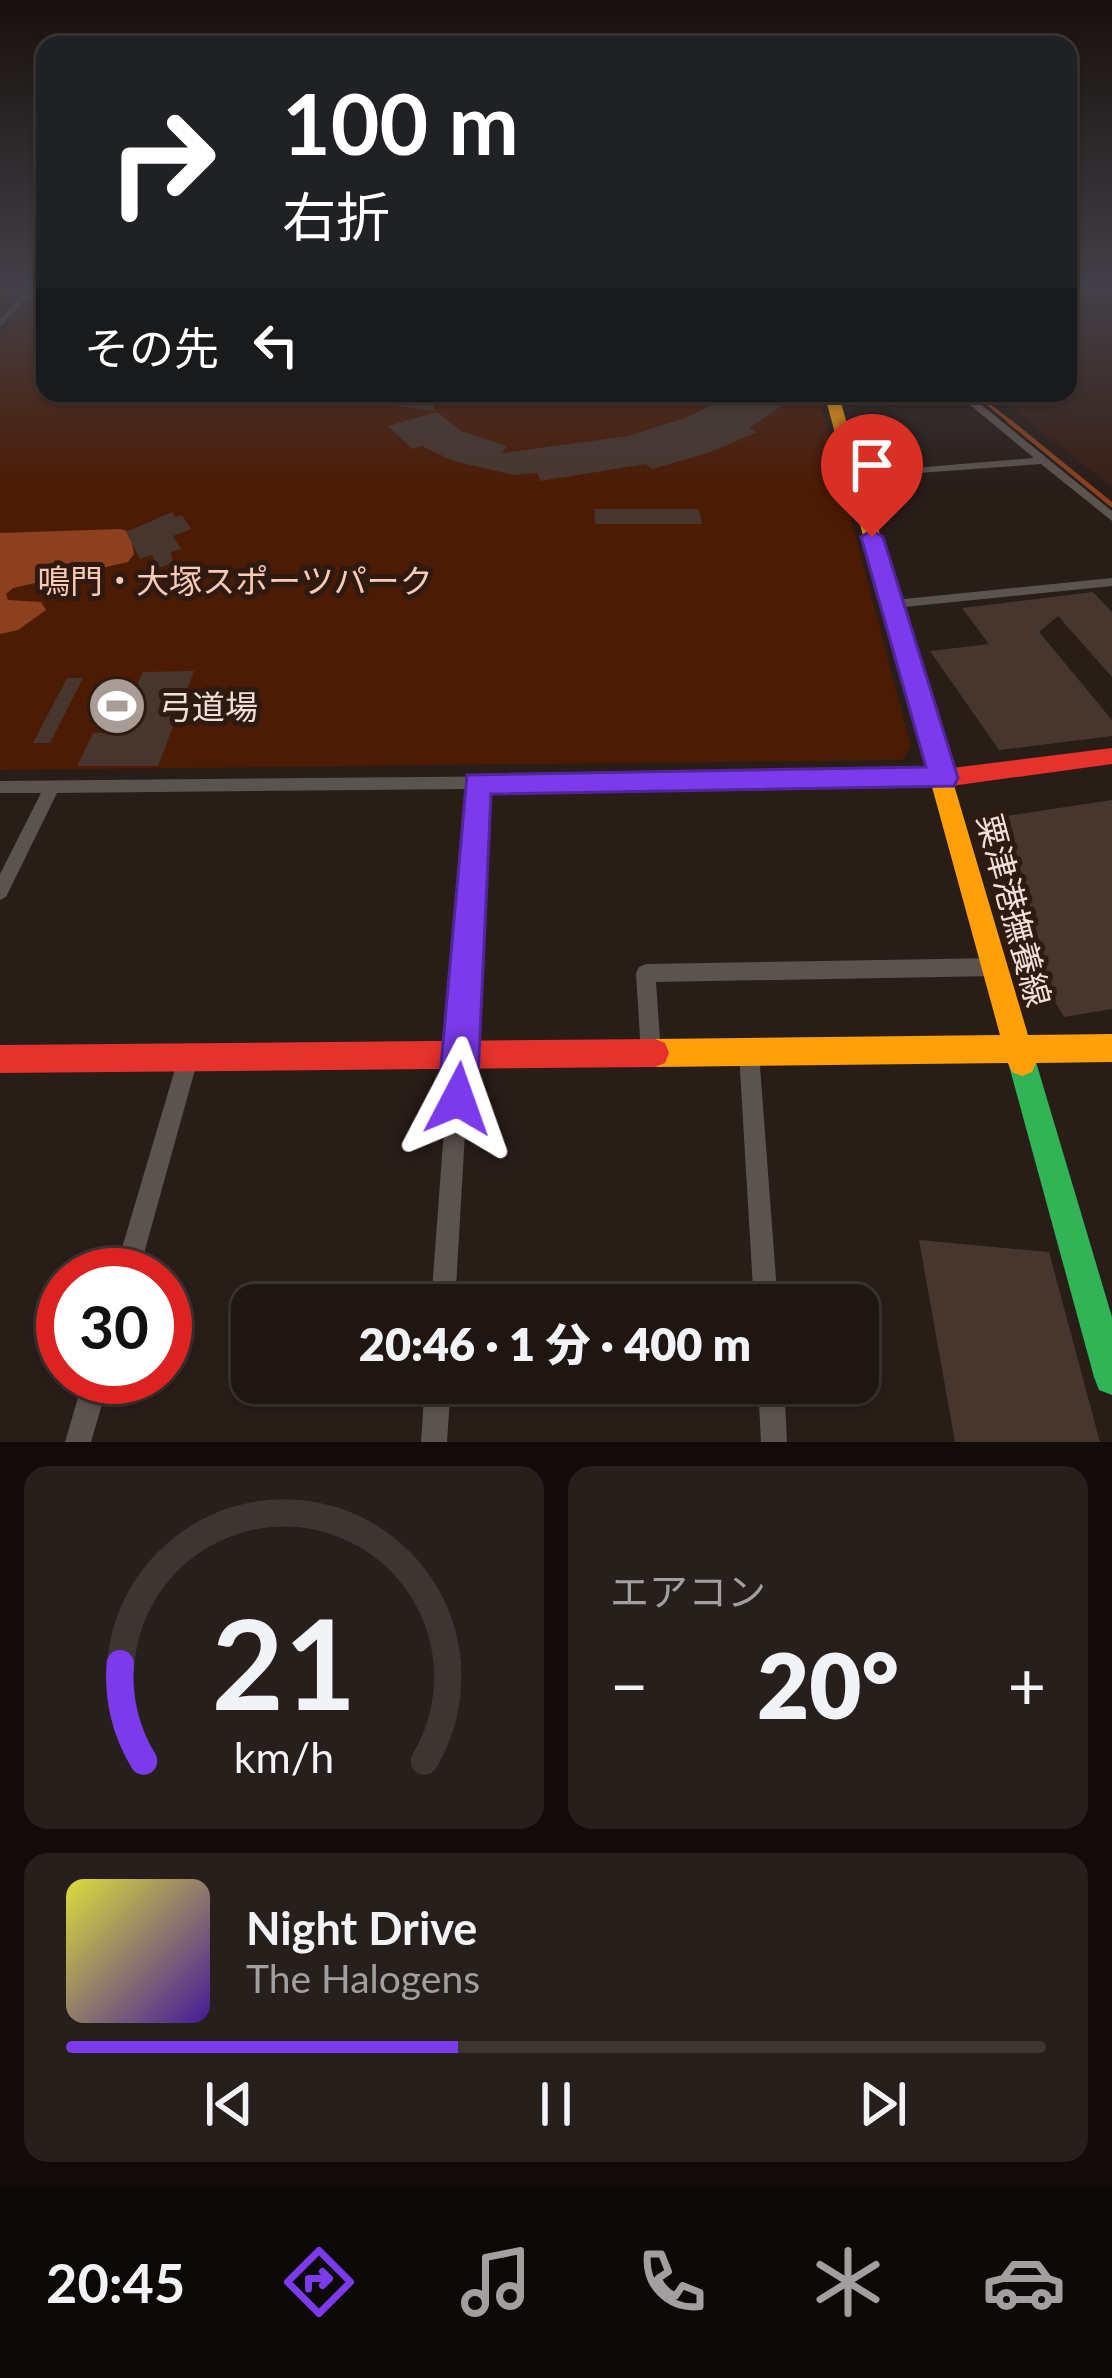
<!DOCTYPE html>
<html lang="ja">
<head>
<meta charset="utf-8">
<style>
	:root { --surface:#1f1612; --page:#271f1b; --text:#f1f3f6; --muted:#a19f9f; --line:#3c3532; --accent:#7c3aed }
	body { margin:0; font-family:Lato,"Noto Sans JP",sans-serif; background:var(--page); color:var(--text); height:100vh; display:flex; flex-direction:column; font-size:45px; white-space:nowrap }
	* { box-sizing:border-box; margin:0 }
	p { font-size:39px; color:var(--muted) }
	.icon { flex:none; width:66px; height:66px; fill:none; stroke:currentColor; stroke-width:2; stroke-linecap:round; stroke-linejoin:round }
	.map { position:relative; height:1442px; overflow:hidden }
	.side { display:flex; flex-direction:column; gap:24px; padding:24px; background:#110c0a; flex:1 }
	.side>* { flex:none }
	.hud { position:absolute; left:36px; top:36px; width:1041px; height:366px; border-radius:24px; box-shadow:0 3px 9px #0004,0 0 0 3px var(--line); background:#202124; color:#fff; overflow:hidden }
	.speed { position:absolute; left:36px; top:1248px; display:flex; gap:24px; font-size:60px; font-weight:700; text-align:center }
	.speed>* { display:grid; place-content:center; width:156px; height:156px; border-radius:50%; background:var(--surface); box-shadow:0 3px 9px #0004,0 0 0 3px var(--line); line-height:1 }
	.speed .limit { border:18px solid #d22; background:#fff; color:#111 }
	.pin { position:absolute; display:grid; place-items:center; width:102px; height:102px; color:#fff; margin:-123px -51px; border-radius:50% 50% 50% 0; rotate:-45deg; box-shadow:0 0 12px #0007 }
	.pin .icon { rotate:45deg }
	.me { position:absolute; width:132px; margin:-66px; rotate:4deg; stroke-linejoin:round; filter:drop-shadow(0 0 9px #0008) }
	.turn { display:flex; align-items:center; gap:42px; height:252px; padding:0 48px; font-size:54px }
	.turn .icon { width:156px; height:156px; stroke-width:2.5 }
	.turn b { display:block; font-size:84px; line-height:102px }
	.then { display:flex; align-items:center; height:114px; padding:0 48px; background:#0003; gap:24px; font-size:45px }
	.big { font-size:90px; font-weight:800; line-height:1.1 }
	.side .card { flex:1; display:flex; flex-direction:column; justify-content:center; gap:18px; min-width:0; padding:0 42px; border-radius:24px; background:var(--page) }
	.side .dial { align-items:center; gap:0 }
	.dial svg { height:312px; overflow:visible; fill:none; stroke:var(--line); stroke-width:7; stroke-linecap:round; text-anchor:middle }
	.dial text { fill:var(--text); stroke:none }
	.song { display:flex; align-items:center; gap:36px }
	.cover { width:144px; height:144px; border-radius:18px; background:linear-gradient(135deg,hsl(60 70% 55%),hsl(260 70% 35%)) }
	.played { height:12px; border-radius:6px; background:linear-gradient(90deg,var(--accent) 40%,var(--line) 40%) }
	.keys { display:flex; justify-content:space-around; direction:ltr }
	.heat { display:flex; justify-content:space-between; align-items:center; font-size:66px; direction:ltr }
	.side .tiles { flex:1; display:grid; gap:24px; grid-template-columns:1fr 1fr }
	.card:last-child { grid-column:span 2 }
	.trip { position:absolute; left:231px; top:1284px; width:648px; height:120px; border-radius:24px; background:var(--surface); box-shadow:0 3px 9px #0004,0 0 0 3px var(--line); font-weight:800; line-height:120px; text-align:center }
	.dock { display:flex; height:192px; justify-content:space-around; align-items:center; background:#0c0907; color:var(--muted) }
	.dock .icon { width:84px; height:84px }
	.dock .current { color:var(--accent) }
	.dock b { font-size:54px; color:var(--text) }
	.map>svg:first-child { display:block }
</style>
</head>
<body>
<div class="map">
<svg width="1112" height="1442" viewBox="0 0 1112 1442">
	<rect width="100%" height="100%" fill="#291d18"/>
	<path fill="#381f15" d="M1068,288h44v199l-120,-94h76z"/>
	<path fill="#4c1b03" d="M45,290v103h773l93,354 -9,13 -902,10v-434l38,-44z"/>
	<path fill="#8c401d" d="M120,529l10,3 4,22 -6,8 -115,26 -7,6 2,6 33,2 5,8 -28,20 -18,4v-101z"/>
	<g fill="none" stroke-linecap="round" stroke-linejoin="round">
		<path stroke="#8c401d" stroke-width="3" d="M0,302l12,-14
			M974,393l39,31"/>
		<path stroke="#8c401d" stroke-width="4.5" d="M1009,421l103,84"/>
	</g>
	<path fill="#47362e" d="M372,393h60l2,18 -62,-9z
		M735,393h66l-52,35 8,4 -46,20 -59,17 -6,-5 -106,17 -2,-8 -24,2 -61,-14 -31,-15 -10,3 -24,-23 49,-14 24,19 46,15 -5,7 126,-17 60,-19z
		M594,509h105l3,15h-107z
		M172,512l3,5 7,-2 9,14 -18,7 8,13 -10,3 2,11 -14,5 -7,-13 -12,4 -14,-27z
		M1093,592l19,20v65l-54,-61 -19,16 73,88v16l-113,14 -69,-99 59,-7 -27,-36z
		M194,671l-36,95h-81l16,-33h23l27,-61z
		M67,678h16l-33,65h-17z
		M1112,800v209l-48,8 -60,-101 27,-4 -57,-91z
		M919,1240l130,12 51,190h-145z"/>
	<g fill="none" stroke-linecap="round" stroke-linejoin="round">
		<path fill="#5b534e" fill-rule="evenodd" d="M28,288h9l-37,39v-8z
			M956,393h11l145,118v10l-71,-57 -191,14 -2,-2 6,-3 180,-15z
			M1112,578v8l-218,22 -7,-4 7,-4z
			M944,772l6,2 2,4 -2,4 -6,2 -459,5 -30,516h-24l38,-516 -412,4 -51,104 -6,3v-26l41,-81h-41v-12z
			M996,958l7,3 2,6 -2,6 -7,3 -340,6 5,72 -3,7 -7,3 -7,-3 -3,-7 -5,-81 3,-6 7,-3z
			M749,1043l7,3 3,7 19,252h-24l-15,-252 3,-7z
			M188,1049l7,3 3,7 -60,216h-24l64,-216 3,-7z
			M84,1377h26l-19,65h-26z
			M425,1383h26l-4,59h-26z
			M758,1383h26l3,59h-26z"/>
		<path fill="#30b455" fill-rule="evenodd" d="M1022,1048l10,4 4,10 76,255v78l-13,-5 -5,-13 -86,-315 4,-10z"/>
		<path fill="#ff9f0a" fill-rule="evenodd" d="M824,393h14l190,642 84,-1v28l-76,1 -4,9 -10,4 -10,-4 -4,-9 -353,4 -10,-4 -4,-10 4,-10 10,-4 345,-4z"/>
		<path fill="#e5322d" fill-rule="evenodd" d="M1112,748v16l-168,23 -8,-3 -3,-6 3,-6 8,-3z
			M655,1039l10,4 4,10 -4,10 -10,4 -655,6v-28z"/>
	</g>
	<linearGradient id="sky" x2="0" y2="1"><stop stop-color="#17100d"/><stop offset="0.59" stop-color="#434048"/><stop offset="1" stop-color="#434048" stop-opacity="0"/></linearGradient>
	<rect width="1112" height="490" fill="url(#sky)"/>
	<path fill="#7c3aed" stroke="#51269a" stroke-width="3" d="M872,530l11,7 75,241 -4,8 -463,8 -14,305 -6,13 -13,6 -14,-6 -6,-13 29,-324 459,-8 -65,-230z"/>
	<defs>
		<g id="stadium-disc" transform="scale(3)"><circle r="9.5" fill="#a99b95" stroke="#2f1a12"/><path d="M0-5a6.5 5 0 1 0 0 10a6.5 5 0 1 0 0-10ZM-3.5-1.8h7v3.6h-7Z" fill="#fff"/></g>
	</defs>
	<g fill-rule="evenodd">
		<use href="#stadium-disc" x="117" y="706"/>
	</g>
	<g text-anchor="middle" dominant-baseline="central" stroke-width="10" stroke-linejoin="round" paint-order="stroke">
		<g font-size="33" fill="#f9cab6" stroke="#2f1a12">
			<text x="235" y="580">鳴門・大塚スポーツパーク</text>
		</g>
		<g font-size="33" fill="#eedfd9" stroke="#2f1a12" text-anchor="start">
			<text x="159" y="706">弓道場</text>
		</g>
		<g font-size="33" fill="#eedfd9" stroke="#2f1a12">
			<text transform="translate(1015 910) rotate(75)">粟津港撫養線</text>
		</g>
	</g>
</svg>
<div class="speed"><div class="limit">30</div></div>
<div class="pin" style="left:872px;top:537px;background:#d93025"><svg class="icon" aria-label="arrive" viewBox="0 0 24 24"><path d="M6 21V4h12l-3 4 3 4H6"/></svg></div>
<svg class="me" style="left:458px;top:1099px" viewBox="-20 -20 40 40"><path d="M0-17L14 15 0 8-14 15z" fill="#7c3aed" stroke="#fff" stroke-width="4"/></svg>
<div class="trip">20:46 · 1 分 · 400 m</div>
<div class="hud">
<div class="turn"><svg class="icon" aria-label="right" viewBox="0 0 24 24"><path d="M7 20v-9h11M14 6l5 5-5 5"/></svg><div><b>100 m</b>右折</div></div>
<div class="then">その先<svg class="icon" aria-label="left" viewBox="0 0 24 24"><path d="M17 20v-9H6M10 6l-5 5 5 5"/></svg></div>
</div>
</div>
<section class="side">
<div class="tiles">
<div class="card dial"><svg viewBox="0 0 100 80">
<path d="M14 69A42 42 0 1 1 86 69"/>
<path d="M14 69A42 42 0 0 1 8 44" stroke="#7c3aed"/>
<text x="50" y="56" font-size="32" font-weight="700">21</text>
<text x="50" y="72" font-size="11">km/h</text>
</svg></div>
<div class="card"><p>エアコン</p>
<div class="heat"><a>−</a><b class="big">20°</b><a>+</a></div>
</div>
<div class="card">
<div class="song"><i class="cover"></i><div><b>Night Drive</b><p>The Halogens</p></div></div>
<div class="played"></div>
<div class="keys"><svg class="icon" aria-label="previous" viewBox="0 0 24 24"><path d="M18 5L8 12l10 7zM5 5v14"/></svg><svg class="icon" aria-label="pause" viewBox="0 0 24 24"><path d="M8 5v14M16 5v14"/></svg><svg class="icon" aria-label="next" viewBox="0 0 24 24"><path d="M6 5l10 7-10 7zM19 5v14"/></svg></div>
</div>
</div>
</section>
<nav class="dock">
<b>20:45</b>
<svg class="icon current" aria-label="directions" viewBox="0 0 24 24"><path d="M12 3l9 9-9 9-9-9zM9 14v-3h6M13 9l2 2-2 2"/></svg>
<svg class="icon" aria-label="music" viewBox="0 0 24 24"><path d="M9 18V5l10-2v13"/><circle cx="6" cy="18" r="3"/><circle cx="16" cy="16" r="3"/></svg>
<svg class="icon" aria-label="phone" viewBox="0 0 24 24"><path d="M5 4h4l2 5-3 2q2 4 5 5l2-3 5 2v4C11 20 4 13 5 4z"/></svg>
<svg class="icon" aria-label="climate" viewBox="0 0 24 24"><path d="M12 3v18M4 7l16 10M4 17L20 7"/></svg>
<svg class="icon" aria-label="car" viewBox="0 0 24 24"><path d="M5 17H2v-5l4-1 3-4h7l3 4 3 1v5h-3M9 17h6M6 11h13"/><circle cx="7" cy="17" r="2"/><circle cx="17" cy="17" r="2"/></svg>
</nav>
</body>
</html>
